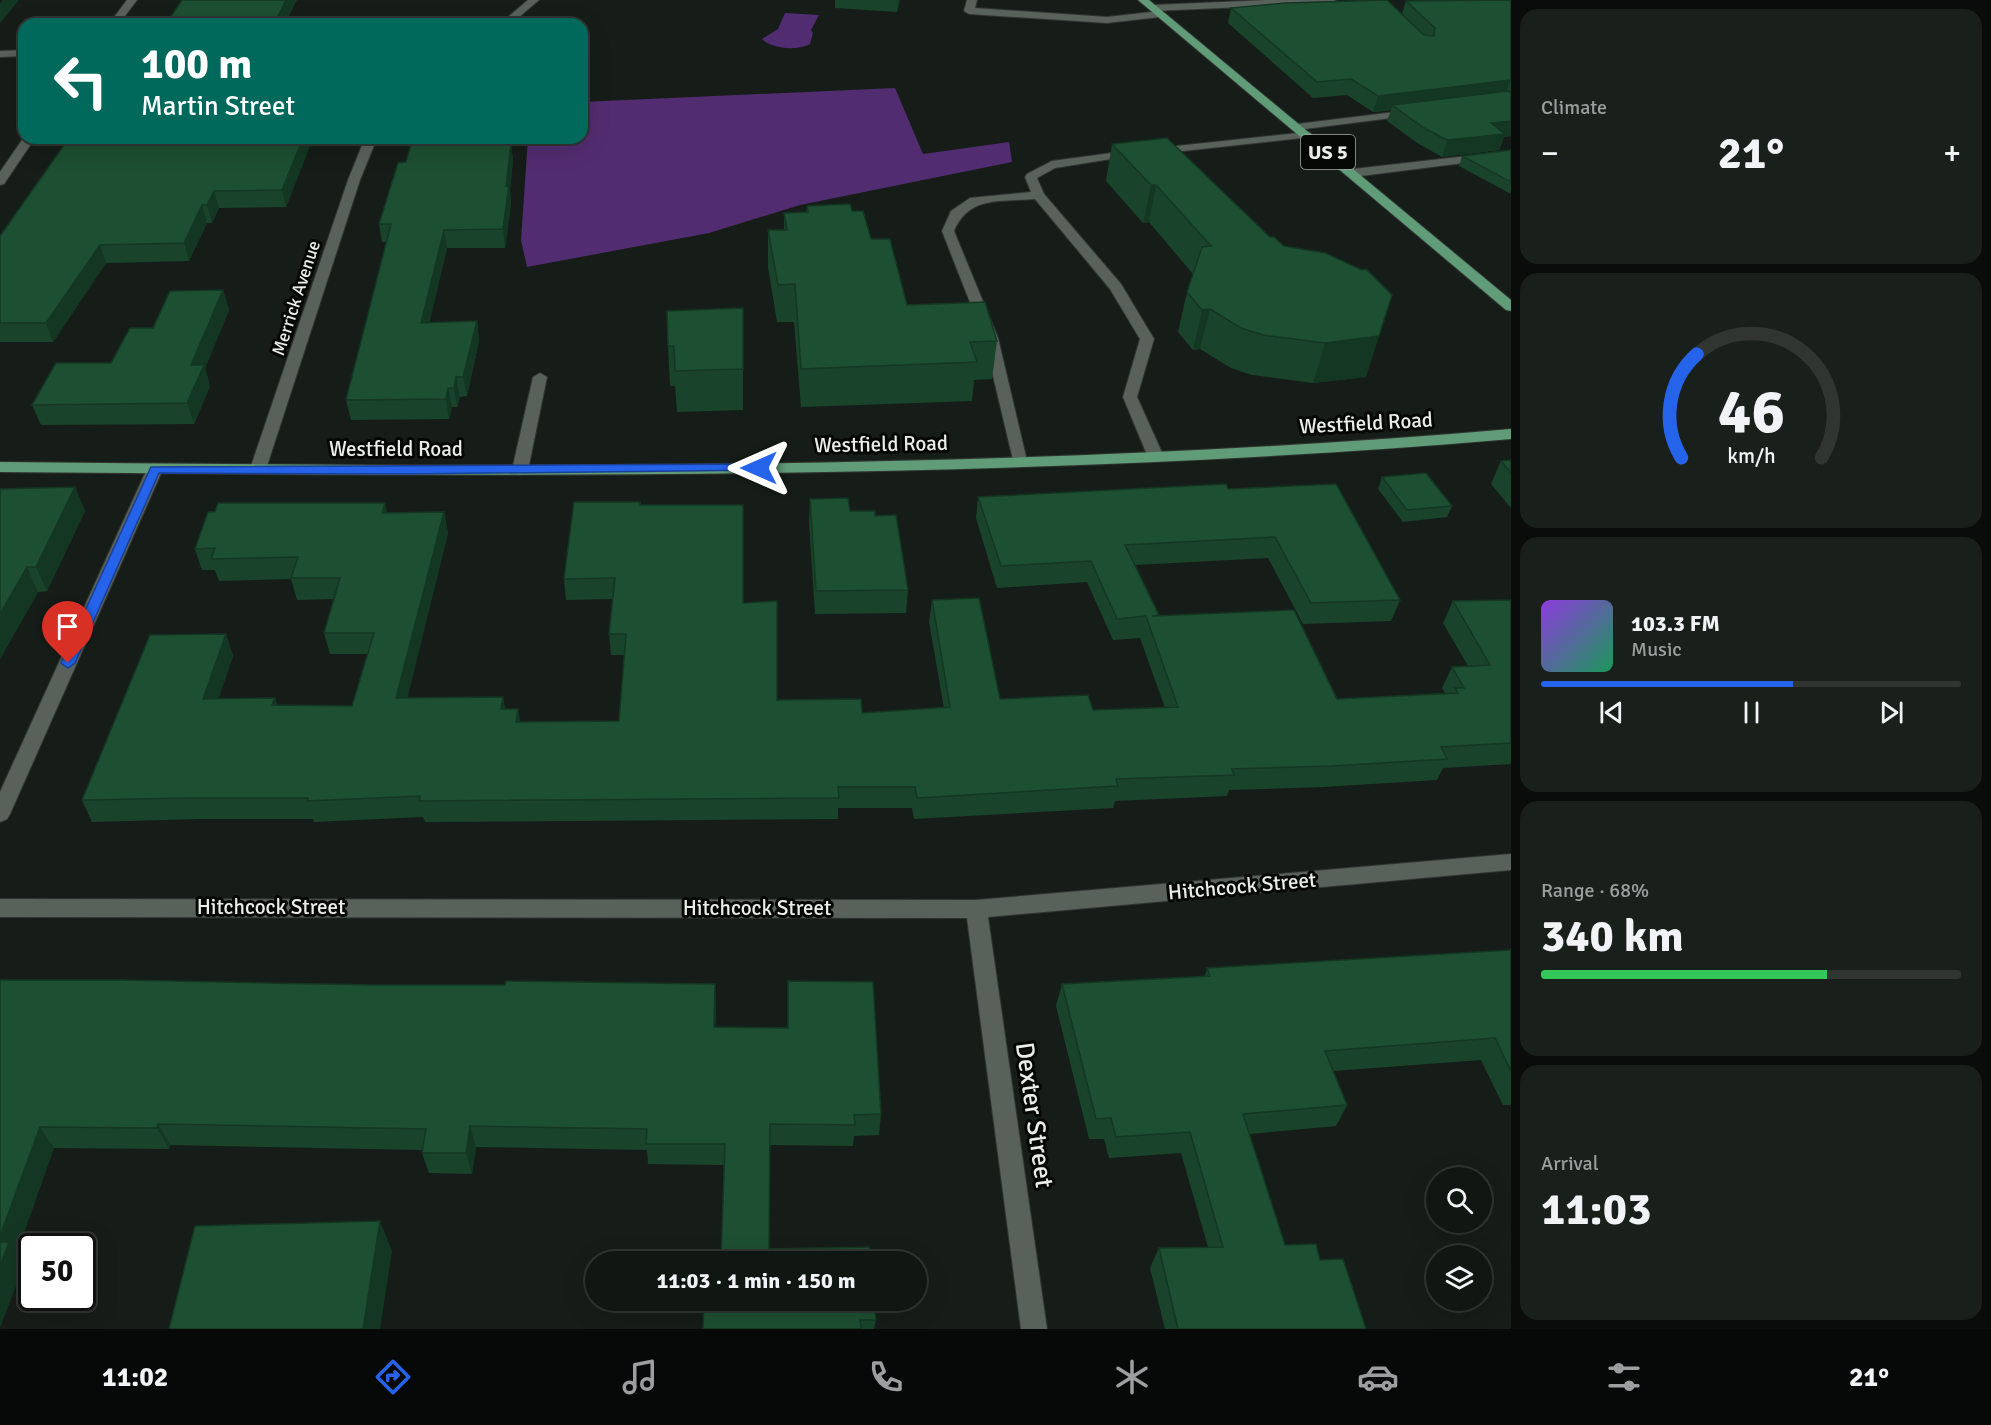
<!DOCTYPE html>
<html lang="en">
<head>
<meta charset="utf-8">
<style>
	:root { --surface:#101612; --page:#191f1b; --text:#f1f3f6; --muted:#9c9f9f; --line:#303532; --accent:#2563eb }
	body { margin:0; font-family:Signika,sans-serif; background:var(--page); color:var(--text); height:100vh; display:flex; flex-direction:column; font-size:22px; white-space:nowrap }
	* { box-sizing:border-box; margin:0 }
	p { font-size:20px; color:var(--muted) }
	.icon { flex:none; width:33px; height:33px; fill:none; stroke:currentColor; stroke-width:2; stroke-linecap:round; stroke-linejoin:round }
	.map { position:relative; flex:1; overflow:hidden }
	.details { display:flex; flex-direction:column; gap:9px; padding:9px; background:#090c0a; width:480px }
	.details>* { flex:none }
	.top-card { position:absolute; left:18px; top:18px; width:570px; height:126px; border-radius:18px; box-shadow:0 6px 24px #0002,0 0 0 2px var(--line); background:#00695c; color:#fff; overflow:hidden }
	.buttons { position:absolute; left:1426px; top:1167px; display:grid; gap:12px }
	.buttons a { display:grid; place-items:center; width:66px; height:66px; border-radius:50%; background:var(--surface); box-shadow:0 6px 24px #0002,0 0 0 2px var(--line); font-size:30px }
	.speed { position:absolute; left:18px; top:1233px; display:flex; gap:12px; font-size:30px; font-weight:700; text-align:center }
	.speed>* { display:grid; place-content:center; width:78px; height:78px; border-radius:50%; background:var(--surface); box-shadow:0 6px 24px #0002,0 0 0 2px var(--line); line-height:1 }
	.speed .limit { border:3px solid #111; border-radius:9px; background:#fff; color:#111 }
	.pin { position:absolute; display:grid; place-items:center; width:51px; height:51px; color:#fff; margin:-62px -26px; border-radius:50% 50% 50% 0; rotate:-45deg; box-shadow:0 0 6px #0007 }
	.pin .icon { rotate:45deg }
	.me { position:absolute; width:66px; margin:-33px; rotate:270deg; stroke-linejoin:round; filter:drop-shadow(0 0 4px #0008) }
	.turn { display:flex; align-items:center; gap:21px; height:126px; padding:0 24px; font-size:27px }
	.turn .icon { width:78px; height:78px; stroke-width:2.5 }
	.turn b { display:block; font-size:42px; line-height:51px }
	.big { font-size:45px; font-weight:700; line-height:1.1 }
	.details .card { flex:1; display:flex; flex-direction:column; justify-content:center; gap:9px; min-width:0; padding:0 21px; border-radius:18px; background:var(--page) }
	.details .dial { align-items:center; gap:0 }
	.dial svg { height:156px; overflow:visible; fill:none; stroke:var(--line); stroke-width:7; stroke-linecap:round; text-anchor:middle }
	.dial text { fill:var(--text); stroke:none }
	.song { display:flex; align-items:center; gap:18px }
	.cover { width:72px; height:72px; border-radius:9px; background:linear-gradient(135deg,hsl(270 70% 55%),hsl(150 70% 35%)) }
	.played { height:6px; border-radius:3px; background:linear-gradient(90deg,var(--accent) 60%,var(--line) 60%) }
	.keys { display:flex; justify-content:space-around; direction:ltr }
	.heat { display:flex; justify-content:space-between; align-items:center; font-size:33px; direction:ltr }
	.charge { height:9px; border-radius:4px; background:linear-gradient(90deg,#34c759 68%,var(--line) 0) }
	.trip { position:absolute; left:585px; top:1251px; width:342px; height:60px; border-radius:30px; background:var(--surface); box-shadow:0 6px 24px #0002,0 0 0 2px var(--line); font-weight:700; line-height:60px; text-align:center }
	.tab-bar { display:flex; height:96px; justify-content:space-around; align-items:center; background:#060907; color:var(--muted) }
	.tab-bar .icon { width:42px; height:42px }
	.tab-bar .active { color:var(--accent) }
	.tab-bar b { font-size:27px; color:var(--text) }
	main { display:flex; flex:1; min-height:0 }
	.map>svg:first-child { display:block }
</style>
</head>
<body>
<main>
<div class="map">
<svg width="1511" height="1329" viewBox="0 0 1511 1329">
	<rect width="100%" height="100%" fill="#161d18"/>
	<path fill="#522c70" d="M785,13l34,2 -8,15 2,3 -3,11c-12,7 -39,5 -48,-5l16,-10z
		M895,88l28,66 86,-12 3,20 -212,43 -91,28 -182,34 -6,-27 7,-102h54v-36z"/>
	<g fill="none" stroke-linecap="round" stroke-linejoin="round">
		<g stroke="#313532" stroke-width="2">
			<path id="minor" d="M127,0h10l-18,24h-10z
				M528,0h11l-28,24h-11z
				M967,0h10l-2,8 132,9 53,-6 5,3 -5,3 -53,6 -138,-9 -5,-3z
				M1267,0h69l-5,3 -178,8 -5,-3 5,-3z
				M24,50v6l-24,1v-6z
				M1411,110l6,3 -2,2 -118,15 -6,-3 6,-3z
				M1307,132l4,1v4l-200,22 -56,9 -18,10 7,16 77,90 33,55 -17,58 27,60 -8,5 -8,-5 -25,-60 17,-58 -30,-50 -75,-90c-33,3 -66,-4 -81,32l44,107 29,123 -8,5 -5,-2 -30,-126 -42,-107 9,-20 19,-13 61,-6 -6,-15 2,-3 25,-13 59,-8z
				M24,137l11,1 -31,46 -4,1v-13z
				M365,138h12l-17,42 -94,289 -8,5 -5,-2 -3,-3 98,-289z
				M1511,151v6l-158,20 -6,-4 6,-4z
				M540,373l7,4 -19,93 -8,5 -8,-5 21,-93z
				M155,464l8,5 -153,345 -3,5 -7,3v-30l147,-323z
				M1511,854v16l-523,47 59,412h-26l-54,-411 -967,-1v-18l976,1z"/>
		</g>
		<g stroke="#313532" stroke-width="2">
			<path id="major" d="M1138,0h11l362,300v11l-5,-1z
				M1511,429v10c-502,43 -1008,37 -1511,33v-10c503,5 1009,10 1511,-33z"/>
		</g>
		<use href="#minor" fill="#59615b" fill-rule="evenodd"/>
		<use href="#major" fill="#609c77" fill-rule="evenodd"/>
	</g>
	<path fill="#19442b" d="M835,0h65l-3,12 -62,-4z
		M1511,0v136l-7,1 -5,13 -57,7 -23,-13 -32,-23 4,-11 -18,2 -26,-17 -34,3 -85,-75 3,-15 171,6 4,-13z
		M313,138l-27,69 -67,1 -7,15h-5l-18,38 -83,2 -53,79h-53v-106z
		M413,138h99l-1,6 2,17 -3,28 1,15 -6,44h-58l-18,75 48,-2 2,20 -12,55 -7,1 -3,10h-5l-3,12 -98,1 -5,-20 40,-158h-4l-3,-18 27,-62z
		M1112,144l254,233 -53,6 -61,-8 -21,-7 -31,-19 -7,1 -15,-18 9,-40 6,-18 -44,-52 -6,1 -37,-42z
		M1511,150v44l-52,-28 3,-10z
		M807,206l45,5 19,28 36,66 90,36 -5,38 -18,1 -2,21 -171,6 -7,-85h-17l-9,-55v-37h16v-17l22,-1z
		M223,290l6,20 -24,58 5,18 -16,38 -153,1 -9,-20 79,-42 42,-35z
		M743,308v102l-66,2 -2,-26h-5l-2,-40z
		M1511,460v48l-20,-24 10,-23z
		M1382,477l70,29 -5,11 -44,5 -25,-33z
		M75,487l10,24 -38,80 -9,1 -38,67v-170z
		M1228,489l172,111 -9,21 -88,3 -35,-66 -133,7 24,51 178,83 108,-6 -3,-5 10,-21 16,-1 -25,-43 10,-22 58,-1v164l-68,4 -6,12 -114,7 -94,3 -2,6 -112,5 -2,7 -199,11 -2,-11h-74v11l-413,3 -2,-5 -109,5 -1,-3h-113l-108,3 -10,-22 144,-166 7,22 -15,43 57,-1 2,8h75l15,-52h-37l-6,-21 10,-34 -37,1 -6,-21 -72,2 -4,-11h-13l-7,-21 192,-36 57,-1 4,21 -41,165 96,-1 2,12 16,13 98,-1 5,-66h-13l-2,-21 4,-35 -47,1 -2,-21 77,-74 103,98 33,97 85,13 82,-5 -15,-86 3,-22 68,99 93,11 72,-2 -25,-70 -27,2 -26,-58 -90,6 -21,-70 2,-21z
		M810,499l40,12 25,5 33,74 -2,23 -91,1 -6,-92z
		M1511,950v155h-8l-22,-45 -148,11 14,34 -11,21 -87,8 36,111 35,15 46,69h-201l-15,-61 9,-20 49,-1 -27,-94 -72,5 -5,-19h-15l-33,-133 6,-22 143,-8 2,-8z
		M0,980l716,26 -1,21 73,1v-47l93,133 -2,21 -25,1 -1,10 -83,-1 -49,115 3,-95 -76,-1 -1,-14 -171,-3 -4,27 -43,-1 -7,-20v-3l-252,-5 -1,4 -115,-1 -37,104 8,10 -25,65z
		M704,1300l172,20 -2,9h-171z"/>
	<path fill="#143723" d="M3,0h16l-19,23v-19z
		M286,0h11l-12,24h-11z
		M898,0h2l-3,12z
		M1510,80l-5,16 -113,9 -1,5 -18,2 5,-16z
		M1511,121v15l-7,1 -5,13 -57,7 5,-17 44,-17z
		M303,138h10l-27,69 -4,-17z
		M505,138h7l-6,23 -2,-17z
		M511,144l2,17 -3,28 1,15 -6,44 -2,-19 3,-43z
		M1151,185h5l-7,37 -6,1z
		M214,191l5,17 -7,15 -5,-18z
		M202,205l5,18 -18,38 -5,-18z
		M444,230l3,18 -22,94 -4,-19z
		M100,245l6,18 -53,79 -7,-19z
		M223,290l6,20 -24,58 5,18 -16,38 -7,-21 4,-38z
		M1210,309l-10,40 -7,1 9,-40z
		M477,321l2,20 -12,55 -4,-19z
		M1379,336l-13,41 -53,6 12,-40z
		M456,377l4,20 -3,10 -3,-19z
		M448,388l4,19 -3,12 -3,-20z
		M75,487l10,24 -38,80 -11,-24z
		M385,503l4,21 -7,-11z
		M444,512l4,21 -46,187 -6,-22z
		M27,567l11,25 -38,67v-45z
		M226,634l7,22 -22,64 -8,-21z
		M503,697l3,22 -5,-10z
		M275,698l7,21 -10,-14z
		M518,709l4,21 -6,-8z
		M715,984l1,22 -1,42 -1,-21z
		M158,1124l12,21 -1,4 -12,-21z
		M470,1126l6,21 -4,27 -6,-21z
		M40,1127l14,21 -37,104 8,10 -25,65v-91z
		M380,1221l12,30 -12,78h-17z"/>
	<path fill="#1d4f32" stroke="#143723" stroke-width="1.5" d="M182,0h104l-12,24h-108z
		M1387,0l37,35 10,1 1,-8 -29,-27 105,-1v80l-133,16 -27,-17 -34,3 -86,-74 55,-5z
		M1508,91l3,1v29l-20,2 14,11 -58,6 -23,-12 -32,-23z
		M69,138h234l-21,52 -68,1 -7,14h-5l-18,38 -84,2 -54,78h-46v-87z
		M413,138h92l-1,6h7l-5,42 3,-1 -6,44 -59,1 -23,93 56,-2 -14,56h-7l-2,11h-6l-2,11 -100,1 45,-176h-12l19,-61 8,-1z
		M1167,138l103,99h4l10,9 41,7 37,17 4,-1 26,26 -13,41 -54,7 -62,-8 -22,-7 -31,-19 -8,1 -15,-18 15,-45 9,-1 -55,-61h-5l-39,-41z
		M1511,150v32l-49,-26z
		M850,204l2,7h11l8,28h19l17,66 78,-3 12,39 -27,1 7,20 -176,7 -6,-85 -17,1 -10,-55h19l-3,-17 24,-1 -1,-6z
		M223,290l-32,75h13l-17,38 -155,2 24,-42h55l19,-35h23l17,-37z
		M743,308v61l-68,2 -1,-25h-6l-1,-35z
		M1511,460v13l-10,-12z
		M1426,473l26,33 -45,4 -25,-33z
		M1226,484l2,5 108,-5 64,116 -89,3 -36,-66 -150,8 34,70 -7,1 142,-6 43,89 121,-6 -3,-5h9l-12,-21 38,-2 -37,-64 58,-1v143l-70,4 6,12 -115,7 -100,3 2,6 -118,4 2,7 -201,12 -2,-11h-77l1,11 -420,3 1,-5 -113,5 1,-3h-117l-109,2 68,-165 76,-1 -23,65 72,-1 -3,7 80,1 22,-73h-50l16,-55h-49l7,-21 -87,2 4,-11 -20,1 13,-37h7l3,-9h167l-3,10 62,-1 -48,186 107,-1 -2,12h17l-2,13 103,-1 7,-87h-17l6,-56 -51,1 10,-77h66v3h103v98l34,-2v99l84,-1 1,14 88,-6 -18,-107 47,-2 21,101 88,-4 5,15 85,-3 -32,-91 -29,3 -26,-58 -90,5 -23,-69z
		M75,487l-39,80h-9l-27,47v-125z
		M848,498l2,13h25v5l21,-1 12,75 -92,1 -6,-92z
		M1511,950v121l-16,-33 -170,13 22,54 -104,9 42,131 31,-1 4,16 23,-1 23,70h-188l-19,-81 64,-1 -33,-115 -74,5 -5,-19 -15,1 -34,-135 148,-8 -3,-8z
		M0,980h122l251,5h132l1,-4 209,3 -1,43 74,1v-47l85,1 8,132 -27,1 1,10 -85,-1 -1,125 100,-2 2,15h-167v-2h17l4,-116h-79l1,-15 -177,-3 -4,27h-44l4,-24 -268,-5 -1,4 -117,-1 -40,109z
		M380,1221l-17,108h-194l26,-103z
		M0,1242h9l-9,24z
		M704,1300h170l2,20h-16l1,9h-158z"/>
	<path fill="#2563eb" stroke="#184099" stroke-width="1.5" d="M759,464l5,1v5l-355,4 -250,-1 -84,190 -7,5 -7,-5 90,-196z"/>
	<g text-anchor="middle" dominant-baseline="central" stroke-width="6" stroke-linejoin="round" paint-order="stroke">
		<g font-size="18" fill="#e9eeea" stroke="#050705">
			<text transform="translate(296 298) rotate(-72)">Merrick Avenue</text>
		</g>
		<rect fill="#050705" stroke="#a5a9a5" stroke-width="1.5" x="1301" y="135" width="54" height="34" rx="4.5"/>
		<g font-size="20" font-weight="bold" fill="#e9eeea">
			<text x="1328" y="152">US 5</text>
		</g>
		<g font-size="21" fill="#e9eeea" stroke="#050705">
			<text transform="translate(1366 423) rotate(-3)">Westfield Road</text>
			<text transform="translate(881 444) rotate(-1)">Westfield Road</text>
			<text x="396" y="449">Westfield Road</text>
			<text transform="translate(1242 886) rotate(-5)">Hitchcock Street</text>
			<text x="271" y="907">Hitchcock Street</text>
			<text x="757" y="908">Hitchcock Street</text>
		</g>
		<g font-size="26" fill="#e9eeea" stroke="#050705">
			<text transform="translate(1034 1115) rotate(82)">Dexter Street</text>
		</g>
	</g>
</svg>
<div class="buttons">
<a><svg class="icon" aria-label="search" viewBox="0 0 24 24"><circle cx="10" cy="10" r="6"/><path d="M15 15l6 6"/></svg></a>
<a><svg class="icon" aria-label="layers" viewBox="0 0 24 24"><path d="M12 4l9 5-9 5-9-5zM3 14l9 5 9-5"/></svg></a>
</div>
<div class="speed"><div class="limit">50</div></div>
<div class="pin" style="left:68px;top:663px;background:#d93025"><svg class="icon" aria-label="arrive" viewBox="0 0 24 24"><path d="M6 21V4h12l-3 4 3 4H6"/></svg></div>
<svg class="me" style="left:759px;top:468px" viewBox="-20 -20 40 40"><path d="M0-17L14 15 0 8-14 15z" fill="#2563eb" stroke="#fff" stroke-width="4"/></svg>
<div class="trip">11:03 · 1 min · 150 m</div>
<div class="top-card">
<div class="turn"><svg class="icon" aria-label="left" viewBox="0 0 24 24"><path d="M17 20v-9H6M10 6l-5 5 5 5"/></svg><div><b>100 m</b>Martin Street</div></div>
</div>
</div>
<section class="details">
<div class="card"><p>Climate</p>
<div class="heat"><a>−</a><b class="big">21°</b><a>+</a></div>
</div>
<div class="card dial"><svg viewBox="0 0 100 80">
<path d="M14 69A42 42 0 1 1 86 69"/>
<path d="M14 69A42 42 0 0 1 22 16" stroke="#2563eb"/>
<text x="50" y="56" font-size="32" font-weight="700">46</text>
<text x="50" y="72" font-size="11">km/h</text>
</svg></div>
<div class="card">
<div class="song"><i class="cover"></i><div><b>103.3 FM</b><p>Music</p></div></div>
<div class="played"></div>
<div class="keys"><svg class="icon" aria-label="previous" viewBox="0 0 24 24"><path d="M18 5L8 12l10 7zM5 5v14"/></svg><svg class="icon" aria-label="pause" viewBox="0 0 24 24"><path d="M8 5v14M16 5v14"/></svg><svg class="icon" aria-label="next" viewBox="0 0 24 24"><path d="M6 5l10 7-10 7zM19 5v14"/></svg></div>
</div>
<div class="card"><p>Range · 68%</p><b class="big">340 km</b><div class="charge"></div></div>
<div class="card"><p>Arrival</p><b class="big">11:03</b></div>
</section>
</main>
<nav class="tab-bar">
<b>11:02</b>
<svg class="icon active" aria-label="directions" viewBox="0 0 24 24"><path d="M12 3l9 9-9 9-9-9zM9 14v-3h6M13 9l2 2-2 2"/></svg>
<svg class="icon" aria-label="music" viewBox="0 0 24 24"><path d="M9 18V5l10-2v13"/><circle cx="6" cy="18" r="3"/><circle cx="16" cy="16" r="3"/></svg>
<svg class="icon" aria-label="phone" viewBox="0 0 24 24"><path d="M5 4h4l2 5-3 2q2 4 5 5l2-3 5 2v4C11 20 4 13 5 4z"/></svg>
<svg class="icon" aria-label="climate" viewBox="0 0 24 24"><path d="M12 3v18M4 7l16 10M4 17L20 7"/></svg>
<svg class="icon" aria-label="car" viewBox="0 0 24 24"><path d="M5 17H2v-5l4-1 3-4h7l3 4 3 1v5h-3M9 17h6M6 11h13"/><circle cx="7" cy="17" r="2"/><circle cx="17" cy="17" r="2"/></svg>
<svg class="icon" aria-label="filters" viewBox="0 0 24 24"><path d="M4 7h16M4 17h16"/><circle cx="9" cy="7" r="2"/><circle cx="15" cy="17" r="2"/></svg>
<b>21°</b>
</nav>
</body>
</html>
